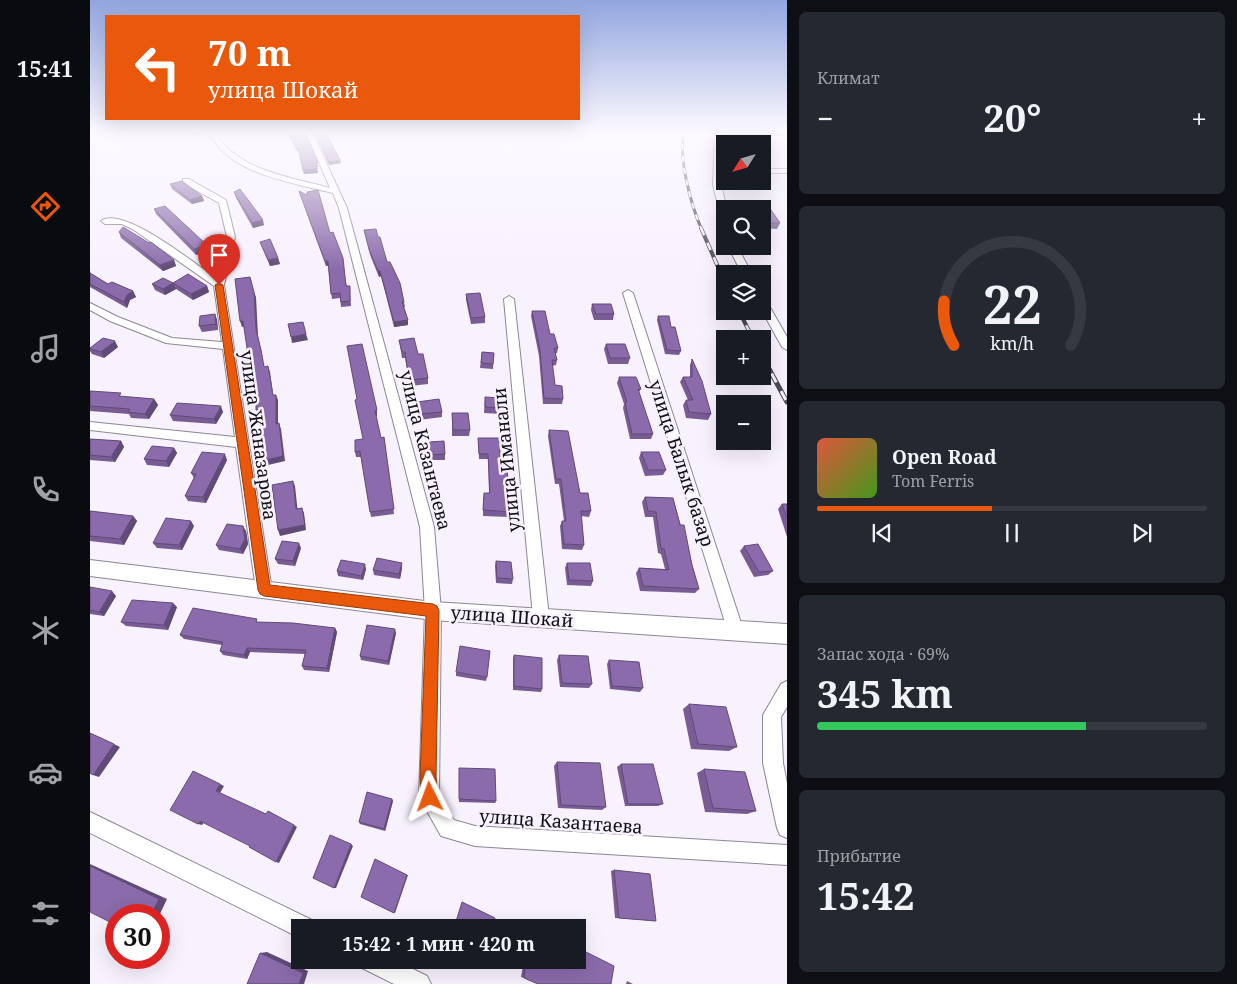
<!DOCTYPE html>
<html lang="ru">
<head>
<meta charset="utf-8">
<style>
	:root { --surface:#171b24; --page:#242831; --text:#f1f3f6; --muted:#9ea1a6; --line:#363941; --accent:#ea580c }
	body { margin:0; font-family:"Noto Serif",serif; background:var(--page); color:var(--text); height:100vh; display:flex; flex-direction:column; font-size:19px; white-space:nowrap }
	* { box-sizing:border-box; margin:0 }
	p { font-size:16px; color:var(--muted) }
	.icon { flex:none; width:28px; height:28px; fill:none; stroke:currentColor; stroke-width:2; stroke-linecap:round; stroke-linejoin:round }
	.map { position:relative; flex:1; overflow:hidden }
	.drawer { display:flex; flex-direction:column; gap:12px; padding:12px; background:#0d0f14; width:450px }
	.drawer>* { flex:none }
	.guide { position:absolute; left:15px; top:15px; width:475px; height:105px; border-radius:0px; box-shadow:0 5px 20px #0002; background:#ea580c; color:#fff; overflow:hidden }
	.needle { width:32px; rotate:233deg }
	.tools { position:absolute; left:626px; top:135px; display:grid; gap:10px }
	.tools a { display:grid; place-items:center; width:55px; height:55px; border-radius:0px; background:var(--surface); box-shadow:0 5px 20px #0002; font-size:25px }
	.speed { position:absolute; left:15px; top:904px; display:flex; gap:10px; font-size:25px; font-weight:700; text-align:center }
	.speed>* { display:grid; place-content:center; width:65px; height:65px; border-radius:50%; background:var(--surface); box-shadow:0 5px 20px #0002; line-height:1 }
	.speed .limit { border:8px solid #d22; background:#fff; color:#111 }
	.pin { position:absolute; display:grid; place-items:center; width:42px; height:42px; color:#fff; margin:-51px -21px; border-radius:50% 50% 50% 0; rotate:-45deg; box-shadow:0 0 5px #0007 }
	.pin .icon { rotate:45deg }
	.me { position:absolute; width:55px; margin:-28px; rotate:357deg; stroke-linejoin:round; filter:drop-shadow(0 0 4px #0008) }
	.turn { display:flex; align-items:center; gap:18px; height:105px; padding:0 20px; font-size:22px }
	.turn .icon { width:65px; height:65px; stroke-width:2.5 }
	.turn b { display:block; font-size:35px; line-height:42px }
	.big { font-size:38px; font-weight:700; line-height:1.1 }
	.drawer .card { flex:1; display:flex; flex-direction:column; justify-content:center; gap:8px; min-width:0; padding:0 18px; border-radius:8px; background:var(--page) }
	.drawer .dial { align-items:center; gap:0 }
	.dial svg { height:130px; overflow:visible; fill:none; stroke:var(--line); stroke-width:7; stroke-linecap:round; text-anchor:middle }
	.dial text { fill:var(--text); stroke:none }
	.song { display:flex; align-items:center; gap:15px }
	.cover { width:60px; height:60px; border-radius:8px; background:linear-gradient(135deg,hsl(10 70% 55%),hsl(100 70% 35%)) }
	.played { height:5px; border-radius:2px; background:linear-gradient(90deg,var(--accent) 45%,var(--line) 45%) }
	.keys { display:flex; justify-content:space-around; direction:ltr }
	.heat { display:flex; justify-content:space-between; align-items:center; font-size:28px; direction:ltr }
	.charge { height:8px; border-radius:4px; background:linear-gradient(90deg,#34c759 69%,var(--line) 0) }
	.trip { position:absolute; left:201px; top:919px; width:295px; height:50px; border-radius:0px; background:var(--surface); box-shadow:0 5px 20px #0002; font-weight:700; line-height:50px; text-align:center }
	main { display:flex; flex:1; min-height:0 }
	.tabs { display:flex; flex-direction:column; width:90px; justify-content:space-around; align-items:center; background:#090b0e; color:var(--muted) }
	.tabs .icon { width:35px; height:35px }
	.tabs .selected { color:var(--accent) }
	.tabs b { font-size:22px; color:var(--text) }
	.map>svg:first-child { display:block }
</style>
</head>
<body>
<main>
<nav class="tabs">
<b>15:41</b>
<svg class="icon selected" aria-label="directions" viewBox="0 0 24 24"><path d="M12 3l9 9-9 9-9-9zM9 14v-3h6M13 9l2 2-2 2"/></svg>
<svg class="icon" aria-label="music" viewBox="0 0 24 24"><path d="M9 18V5l10-2v13"/><circle cx="6" cy="18" r="3"/><circle cx="16" cy="16" r="3"/></svg>
<svg class="icon" aria-label="phone" viewBox="0 0 24 24"><path d="M5 4h4l2 5-3 2q2 4 5 5l2-3 5 2v4C11 20 4 13 5 4z"/></svg>
<svg class="icon" aria-label="climate" viewBox="0 0 24 24"><path d="M12 3v18M4 7l16 10M4 17L20 7"/></svg>
<svg class="icon" aria-label="car" viewBox="0 0 24 24"><path d="M5 17H2v-5l4-1 3-4h7l3 4 3 1v5h-3M9 17h6M6 11h13"/><circle cx="7" cy="17" r="2"/><circle cx="17" cy="17" r="2"/></svg>
<svg class="icon" aria-label="filters" viewBox="0 0 24 24"><path d="M4 7h16M4 17h16"/><circle cx="9" cy="7" r="2"/><circle cx="15" cy="17" r="2"/></svg>
</nav>
<div class="map">
<svg width="697" height="984" viewBox="0 0 697 984">
	<rect width="100%" height="100%" fill="#f8f2ff"/>
	<g fill="none" stroke-linecap="round" stroke-linejoin="round">
		<g stroke="#8c8694" stroke-width="2">
			<path id="minor" d="M119,132h6c22,39 76,45 115,56l-24,-56h6l35,76 87,319 7,84 -2,184 15,25 21,6 312,19v20l-312,-19 -34,-10 -22,-39 6,-186 -5,-84 -81,-319 -6,-15c-42,-11 -104,-18 -124,-61z
				M625,132h6v53l6,24h-2v12l-4,-3 -8,-33z
				M672,169h25v4h-25z
				M93,179h6l37,21 9,37 -11,48 48,305 -2,5 -6,2 -6,-2 -2,-5 -20,-143 -146,-17v-8l145,15 -12,-88 -57,-6 -56,-22 -20,-11v-7l28,14 54,21 50,4 -8,-56 -80,-56 -12,-6h-17l-4,-3c22,-16 95,44 115,57l11,-41 -8,-34 -36,-20z
				M638,246h9l15,28h-10z
				M538,290l5,3 111,339 -2,6 -6,2 -6,-2 -2,-6 -105,-339z
				M419,296l5,3 35,318 -2,5 -6,3 -6,-3 -2,-5 -29,-318z
				M672,299l5,3 20,35v13l-5,-3 -20,-36z
				M697,681v26l-6,10 2,46 4,20v55l-7,-3 -3,-7 -14,-65v-48l18,-31z
				M0,812l222,108 3,8h-15v9l-4,-1 -206,-103z
				M269,960h36l32,16 4,8h-37l-32,-16z"/>
		</g>
		<g stroke="#8c8694" stroke-width="2">
			<path id="tertiary" d="M0,560l343,42 354,22v20l-354,-24 -343,-44z"/>
		</g>
		<use href="#minor" fill="#fff" fill-rule="evenodd"/>
		<use href="#tertiary" fill="#fff" fill-rule="evenodd"/>
		<g stroke="#4e4a52" stroke-width="3">
			<path id="rail-far2" d="M594,132c-6,25 7,74 18,98"/>
		</g>
		<g stroke="#4e4a52" stroke-width="4">
			<path id="rail-far1" d="M611,228l24,55
				M649,311l14,28"/>
		</g>
		<g stroke="#4e4a52" stroke-width="5">
			<path id="rail" d="M672,356l25,46"/>
		</g>
		<use href="#rail-far2" stroke="#f8f2ff" stroke-width="2" stroke-dasharray="6" stroke-linecap="butt"/>
		<use href="#rail-far1" stroke="#f8f2ff" stroke-width="2.5" stroke-dasharray="8" stroke-linecap="butt"/>
		<use href="#rail" stroke="#f8f2ff" stroke-width="3" stroke-dasharray="10" stroke-linecap="butt"/>
	</g>
	<path fill="#785c93" d="M199,132l30,35h-2l1,6 -14,1 -5,-23h-2l-8,-16z
		M224,132h12l1,3 13,25 1,3 -12,2z
		M672,132h25v4l-23,-1z
		M80,184l32,12 2,5 -12,3 -20,-15z
		M209,191l31,42 17,53 3,5 1,15 -10,1 -1,-9 -8,1 -4,-33h-2l-26,-71z
		M144,192l30,33 -11,3 -17,-30z
		M660,201h15l15,22 -3,6 -15,-1v-19h-13l-1,-3z
		M64,209l55,41 -13,5 -40,-41z
		M274,230l14,7 9,25 17,40 1,5h-1l4,18 -14,2 -13,-51 -2,1 -9,-22z
		M29,232l55,28 2,6 -13,5 -42,-33z
		M170,242l18,16 2,6 -10,2z
		M0,271l1,3 17,10 25,7 3,6 -6,3 -3,8 -37,-21z
		M83,283l34,3 2,6 -16,8 -17,-11 -11,6 -10,-5 -3,-6z
		M376,294l19,23v6l-14,1 -5,-24z
		M502,304l22,10 -1,6h-19l-3,-10z
		M442,311l18,23 8,14 -1,5h-2l2,7 -1,5 -4,1 3,19 8,14 -1,5h-19l-4,-48 -8,-40z
		M125,314l2,6 1,10 -16,2 -3,-6z
		M568,316l13,11 10,24 -2,4 -14,-1 -8,-34z
		M309,340l19,14 10,24v6l-18,2 -5,-28h-3z
		M516,344l24,14 -2,6h-20l-4,-15z
		M28,347l-14,11 -12,-4 -2,-3v-3z
		M392,352l12,1 -1,16 -13,-1z
		M602,359l19,55 -3,6 -22,-2 -3,-13 3,-5h2l-8,-18 3,-5h7v-12z
		M529,377l22,12 -2,3 14,42 -2,5h-21l-7,-31 1,-4 -7,-21z
		M0,391l33,6 31,2 4,6 -9,14 -18,-1 -2,-4 -39,-3z
		M395,397l16,11v6l-17,-1z
		M327,402l25,10v5l-23,3z
		M287,410v6h-1l5,22 3,-1 10,77 -23,3 -10,-60h-5l-1,-5 8,-13z
		M133,412l-7,12 -43,-3 -3,-6z
		M362,413l18,17 -1,6h-17z
		M459,430l31,63 11,18 -2,6 -8,-1 3,29 -2,5 -20,-1 -2,-23 2,-5h2l-5,-37h-4l-7,-48z
		M388,438l23,27 9,47 -1,5 -26,-1v-18l6,-5 -1,-34h-9z
		M0,439l31,2 3,6 -9,15 -25,-2z
		M338,442l17,12v6h-17z
		M84,448l3,5 -8,14 -22,-2 -3,-6z
		M551,452l25,18 -3,5 -18,1 -6,-18z
		M137,460l-21,43 -18,-2 -3,-5 9,-18 -3,-5z
		M555,497l28,1 26,91 -4,4 -55,-2 -4,-18 3,-5 26,1 -4,-15 -3,-1 -5,-36h-8l-3,-15z
		M692,504h5v33l-9,-28z
		M0,511l43,5 4,5 -13,24 -34,-4z
		M104,526l-12,24 -25,-2 -4,-5z
		M156,531l2,13 -5,10 -24,-4 -3,-5z
		M654,546l29,25 -5,4 -14,2 -14,-26z
		M211,548l-6,18 -17,-2 -3,-5z
		M406,561l17,18 -1,5 -16,-1 -1,-17z
		M312,563v5l-2,11 -26,-4 -1,-5z
		M477,563l26,18 -2,5 -24,-1 -2,-17z
		M276,569l-3,11 -25,-4 -1,-5z
		M0,587l26,9 -12,20 -14,-2z
		M87,607l-9,23 -42,-4 -5,-4z
		M169,622l76,6 2,4 -8,40 -25,-2 -2,-4 3,-12 -55,-2 -3,7 -24,-4 -3,-4 2,-6 -38,-6 -4,-4z
		M306,633l-7,32 -28,-5 -1,-4z
		M424,655l28,34 -1,3 -28,-2v-31z
		M469,655l33,29 -3,4 -29,-1 -3,-27z
		M519,660l34,28 -3,4 -30,-3 -3,-25z
		M366,672l31,5 -1,4 -30,-5z
		M599,704l48,43 -8,4 -38,-2 -8,-40z
		M467,762l49,45 -4,3 -44,-2 -4,-42z
		M531,764l42,40 -5,2h-33l-8,-39z
		M614,769l52,42 -9,3 -42,-2 -8,-39z
		M369,770l37,31 -1,2 -36,-1z
		M302,799l1,2 -8,30 -25,-7 -1,-2z
		M524,870l42,51 -41,-3 -4,-47z
		M440,924h2l10,4h-13z
		M434,960h54l-54,18 -3,-1z
		M537,981l6,3h-7z"/>
	<path fill="#614b78" d="M101,132h10l1,2 -10,1z
		M250,160l1,3 -12,2v-3z
		M227,169l1,4 -14,1 -1,-4z
		M112,196l2,5 -12,3 -2,-4z
		M173,220l1,5 -11,3 -1,-5z
		M117,245l2,5 -13,5 -2,-6z
		M188,258l2,6 -10,2 -2,-6z
		M84,260l2,6 -13,5 -3,-6z
		M235,261h3v5h-2z
		M288,271h2l1,5 -2,1z
		M83,283l3,6 -11,6 -2,-6z
		M117,286l2,6 -16,8 -2,-6z
		M43,291l3,6 -6,3 -3,8 -3,-6 3,-7z
		M164,292l2,5 2,39 8,36 -10,-42z
		M125,314l2,6 1,10 -2,-6z
		M318,320v5l-14,2v-5z
		M150,321h3l2,5 -3,1z
		M216,334l2,6 -16,3 -1,-6z
		M25,341l3,6 -14,11 -3,-6z
		M178,366l2,6 4,29 -1,-6z
		M166,381l2,6 -4,1 -2,-6z
		M186,395l2,5v30l-2,-6z
		M64,399l4,6 -9,14 -4,-5z
		M131,406l2,6 -7,12 -2,-5z
		M287,410v6h-2v-5z
		M189,423l2,6 4,32 -17,4 -2,-5z
		M31,441l3,6 -9,15 -4,-5z
		M84,448l3,5 -8,14 -3,-6z
		M135,454l2,6 -21,43 -3,-6z
		M203,481l2,5 3,28 -2,-5z
		M212,508l2,5 2,17 -26,6 -2,-6z
		M43,516l4,5 -13,24 -4,-6z
		M101,521l3,5 -12,24 -3,-5z
		M153,526l3,5 2,13 -5,10 -3,-5z
		M209,543l2,5 -6,18 -2,-5z
		M312,563v5l-2,11 -1,-5z
		M275,564l1,5 -3,11 -1,-4z
		M22,591l4,5 -12,20 -5,-4z
		M83,603l4,4 -9,23 -4,-5z
		M245,628l2,4 -8,40 -2,-4z
		M305,629l1,4 -7,32 -1,-4z
		M157,648l3,4 -3,7 -3,-4z
		M24,744l6,3 -21,30 -6,-2z
		M130,784l4,2 -4,7 -4,-2z
		M302,799l1,2 -8,30 -1,-2z
		M110,821l4,1 -2,3 -4,-1z
		M204,825l3,2 -18,36 -3,-1z
		M261,844l2,2 -17,42h-2z
		M0,864l77,35 -8,17v-1h-8l-61,-49z
		M317,875h1l-13,38h-1z
		M177,952l41,19 -4,13h-5l-39,-31z"/>
	<path fill="#8b6bab" stroke="#614b78" d="M199,132h16l13,31h-2l1,6 -14,1 -5,-23 -2,1z
		M225,132h10l15,28 -11,2z
		M92,181l20,15 -12,4 -20,-16z
		M150,189l23,31 -11,3 -18,-31z
		M228,190l12,43 3,-1 10,26 3,28h4v15l-9,1 -1,-9 -9,1 -3,-33h-3l-26,-70 8,4v-3z
		M660,201h15l15,22h-16l-2,-3v-11h-7z
		M75,206l42,39 -13,4 -40,-40z
		M33,227l26,16 2,-1 23,18 -14,5 -41,-33z
		M286,229l2,8h2l7,25h3l10,21 4,19h-2l6,18 -14,2 -14,-51h-2l-9,-22 -5,-19z
		M180,239l8,19 -10,2 -8,-18z
		M0,273l18,11 4,-2 21,9 -6,4 -3,7 -34,-18z
		M98,274l19,12 -16,8 -18,-11z
		M160,277l4,15 2,38 5,20 3,17 4,-1 5,29h3v29l3,-1 4,33 -17,4 -8,-50h-2v-29l-4,1 -9,-61h-3l-5,-42z
		M73,278l10,5 -10,6 -11,-5z
		M390,293l5,24 -14,1 -5,-24z
		M502,304h19l3,10h-18z
		M442,311h13l5,23h4l4,14h-4l3,12h-5l3,25 7,1 1,13 -19,-1 -4,-48z
		M125,314l1,10 -17,2 1,-10z
		M568,316h11l2,11h4l6,24 -14,-1z
		M213,322l3,12 -15,3 -3,-13z
		M13,338l12,3 -14,11 -11,-3v-1z
		M324,338l4,16h5l5,24 -19,2 -4,-28h-3l-3,-12z
		M272,344l15,66 -2,1 6,27 3,-1 10,72 -24,3 -10,-61 -5,1v-12l8,-1 -8,-39 2,-1 -10,-53z
		M516,344h19l5,14h-20z
		M392,352l12,1 -1,11 -12,-1z
		M602,359l10,22 9,33 -22,-2 -3,-12h7l-10,-23h9z
		M529,377h17l5,12h-3l15,45h-21l-7,-32h2z
		M0,391l31,2 -2,3 35,3 -9,15 -17,-2 2,-3 -40,-3z
		M395,397l17,1 -1,10 -16,-1z
		M349,399l3,13 -23,2 -2,-12z
		M87,403l44,3 -7,13 -44,-4z
		M362,413h16l2,17h-17z
		M459,430l19,1 12,62h8l3,18h-10l3,34 -20,-1 -2,-23h4l-5,-42h-5z
		M388,438h21l2,27 6,1 3,46 -27,-2 1,-17h6l-2,-39h-9z
		M0,439l31,2 -10,16 -21,-2z
		M354,441l1,13 -17,1v-13z
		M62,446l22,2 -8,13 -22,-2z
		M112,452l23,2 -22,43 -18,-1 11,-22 -5,-1z
		M551,452h18l7,18h-18z
		M203,481l3,28 6,-1 3,17 -27,5 -6,-45z
		M555,497l28,1 7,27h4l8,40 7,24 -56,-3 -4,-18 30,2 -5,-21 -3,-1 -5,-36 -8,-1z
		M692,504h5v14z
		M0,511l43,5 -13,23 -30,-3z
		M76,518l25,3 -12,24 -26,-2z
		M137,524l16,2 2,13 -5,10 -24,-4z
		M192,541l17,2 -6,18 -18,-2z
		M668,544l15,27 -14,1 -15,-26z
		M287,558l25,5 -3,11 -26,-4z
		M251,560l24,4 -3,12 -25,-5z
		M406,561l15,1 2,17 -16,-1z
		M477,563h23l3,18 -24,-1z
		M0,587l22,4 -13,21 -9,-2z
		M42,600l41,3 -9,22 -43,-3z
		M103,608l64,11 -1,3 37,1 42,5 -8,40 -25,-2 4,-16 -59,-2 -3,7 -24,-4 3,-9 -43,-7z
		M277,625l28,4 -7,32 -28,-5z
		M370,646l30,5 -3,26 -31,-5z
		M424,655l28,3v31l-28,-3z
		M469,655l29,1 4,28 -30,-1z
		M519,660l30,2 4,26 -31,-2z
		M599,704l37,3 11,40 -39,-3z
		M0,733l24,11 -21,31 -3,-2z
		M467,762l43,1 6,44 -45,-2z
		M531,764h32l10,40h-35z
		M369,768l36,1 1,32 -37,-2z
		M614,769l41,3 11,39 -43,-3z
		M103,771l27,13 -4,7 50,23 2,-3 26,14 -18,37 -27,-15 1,-1 -50,-25 -2,3 -28,-14z
		M277,792l25,7 -8,30 -25,-7z
		M240,835l21,9 -17,44 -21,-10z
		M285,859l32,16 -13,38 -33,-16z
		M0,866l69,33 -8,16h-35v10l-26,-13z
		M524,870l36,4 6,47 -37,-3z
		M372,902l33,16 -2,10h-39z
		M442,924l10,4h-11z
		M488,948l36,18 -3,18h-73l-14,-6 2,-18h52z
		M170,953l43,20 -4,11h-52z"/>
	<linearGradient id="sky" x2="0" y2="1"><stop stop-color="#91a5df"/><stop offset="0.49" stop-color="#fcf9ff"/><stop offset="1" stop-color="#fcf9ff" stop-opacity="0"/></linearGradient>
	<rect width="697" height="270" fill="url(#sky)"/>
	<path fill="#ea580c" stroke="#983908" d="M129,283l4,2 47,300 163,19 4,2 2,5 -3,166 2,20 -3,5 -5,3 -6,-3 -3,-5 -1,-20 6,-161 -162,-20 -4,-2 -2,-4 -43,-305z"/>
	<g text-anchor="middle" dominant-baseline="central" stroke-width="5" stroke-linejoin="round" paint-order="stroke">
		<g font-size="18" fill="#110e14" stroke="#f8f2ff">
			<text transform="translate(169 435) rotate(82)">улица Жаназарова</text>
			<text transform="translate(336 450) rotate(76)">улица Казантаева</text>
			<text transform="translate(416 460) rotate(-96)">улица Иманали</text>
			<text transform="translate(592 463) rotate(72)">улица Балык базар</text>
			<text transform="translate(422 616) rotate(4)">улица Шокай</text>
			<text transform="translate(471 821) rotate(4)">улица Казантаева</text>
		</g>
	</g>
</svg>
<div class="tools">
<a><svg class="needle" viewBox="-14 -14 28 28"><path d="M0-13l5 13h-10z" fill="#e53935"/><path d="M0 13l5-13h-10z" fill="#9ea1a6"/></svg></a>
<a><svg class="icon" aria-label="search" viewBox="0 0 24 24"><circle cx="10" cy="10" r="6"/><path d="M15 15l6 6"/></svg></a>
<a><svg class="icon" aria-label="layers" viewBox="0 0 24 24"><path d="M12 4l9 5-9 5-9-5zM3 14l9 5 9-5"/></svg></a>
<a>+</a>
<a>−</a>
</div>
<div class="speed"><div class="limit">30</div></div>
<div class="pin" style="left:129px;top:285px;background:#d93025"><svg class="icon" aria-label="arrive" viewBox="0 0 24 24"><path d="M6 21V4h12l-3 4 3 4H6"/></svg></div>
<svg class="me" style="left:340px;top:797px" viewBox="-20 -20 40 40"><path d="M0-17L14 15 0 8-14 15z" fill="#ea580c" stroke="#fff" stroke-width="4"/></svg>
<div class="trip">15:42 · 1 мин · 420 m</div>
<div class="guide">
<div class="turn"><svg class="icon" aria-label="left" viewBox="0 0 24 24"><path d="M17 20v-9H6M10 6l-5 5 5 5"/></svg><div><b>70 m</b>улица Шокай</div></div>
</div>
</div>
<section class="drawer">
<div class="card"><p>Климат</p>
<div class="heat"><a>−</a><b class="big">20°</b><a>+</a></div>
</div>
<div class="card dial"><svg viewBox="0 0 100 80">
<path d="M14 69A42 42 0 1 1 86 69"/>
<path d="M14 69A42 42 0 0 1 8 42" stroke="#ea580c"/>
<text x="50" y="56" font-size="32" font-weight="700">22</text>
<text x="50" y="72" font-size="11">km/h</text>
</svg></div>
<div class="card">
<div class="song"><i class="cover"></i><div><b>Open Road</b><p>Tom Ferris</p></div></div>
<div class="played"></div>
<div class="keys"><svg class="icon" aria-label="previous" viewBox="0 0 24 24"><path d="M18 5L8 12l10 7zM5 5v14"/></svg><svg class="icon" aria-label="pause" viewBox="0 0 24 24"><path d="M8 5v14M16 5v14"/></svg><svg class="icon" aria-label="next" viewBox="0 0 24 24"><path d="M6 5l10 7-10 7zM19 5v14"/></svg></div>
</div>
<div class="card"><p>Запас хода · 69%</p><b class="big">345 km</b><div class="charge"></div></div>
<div class="card"><p>Прибытие</p><b class="big">15:42</b></div>
</section>
</main>
</body>
</html>
